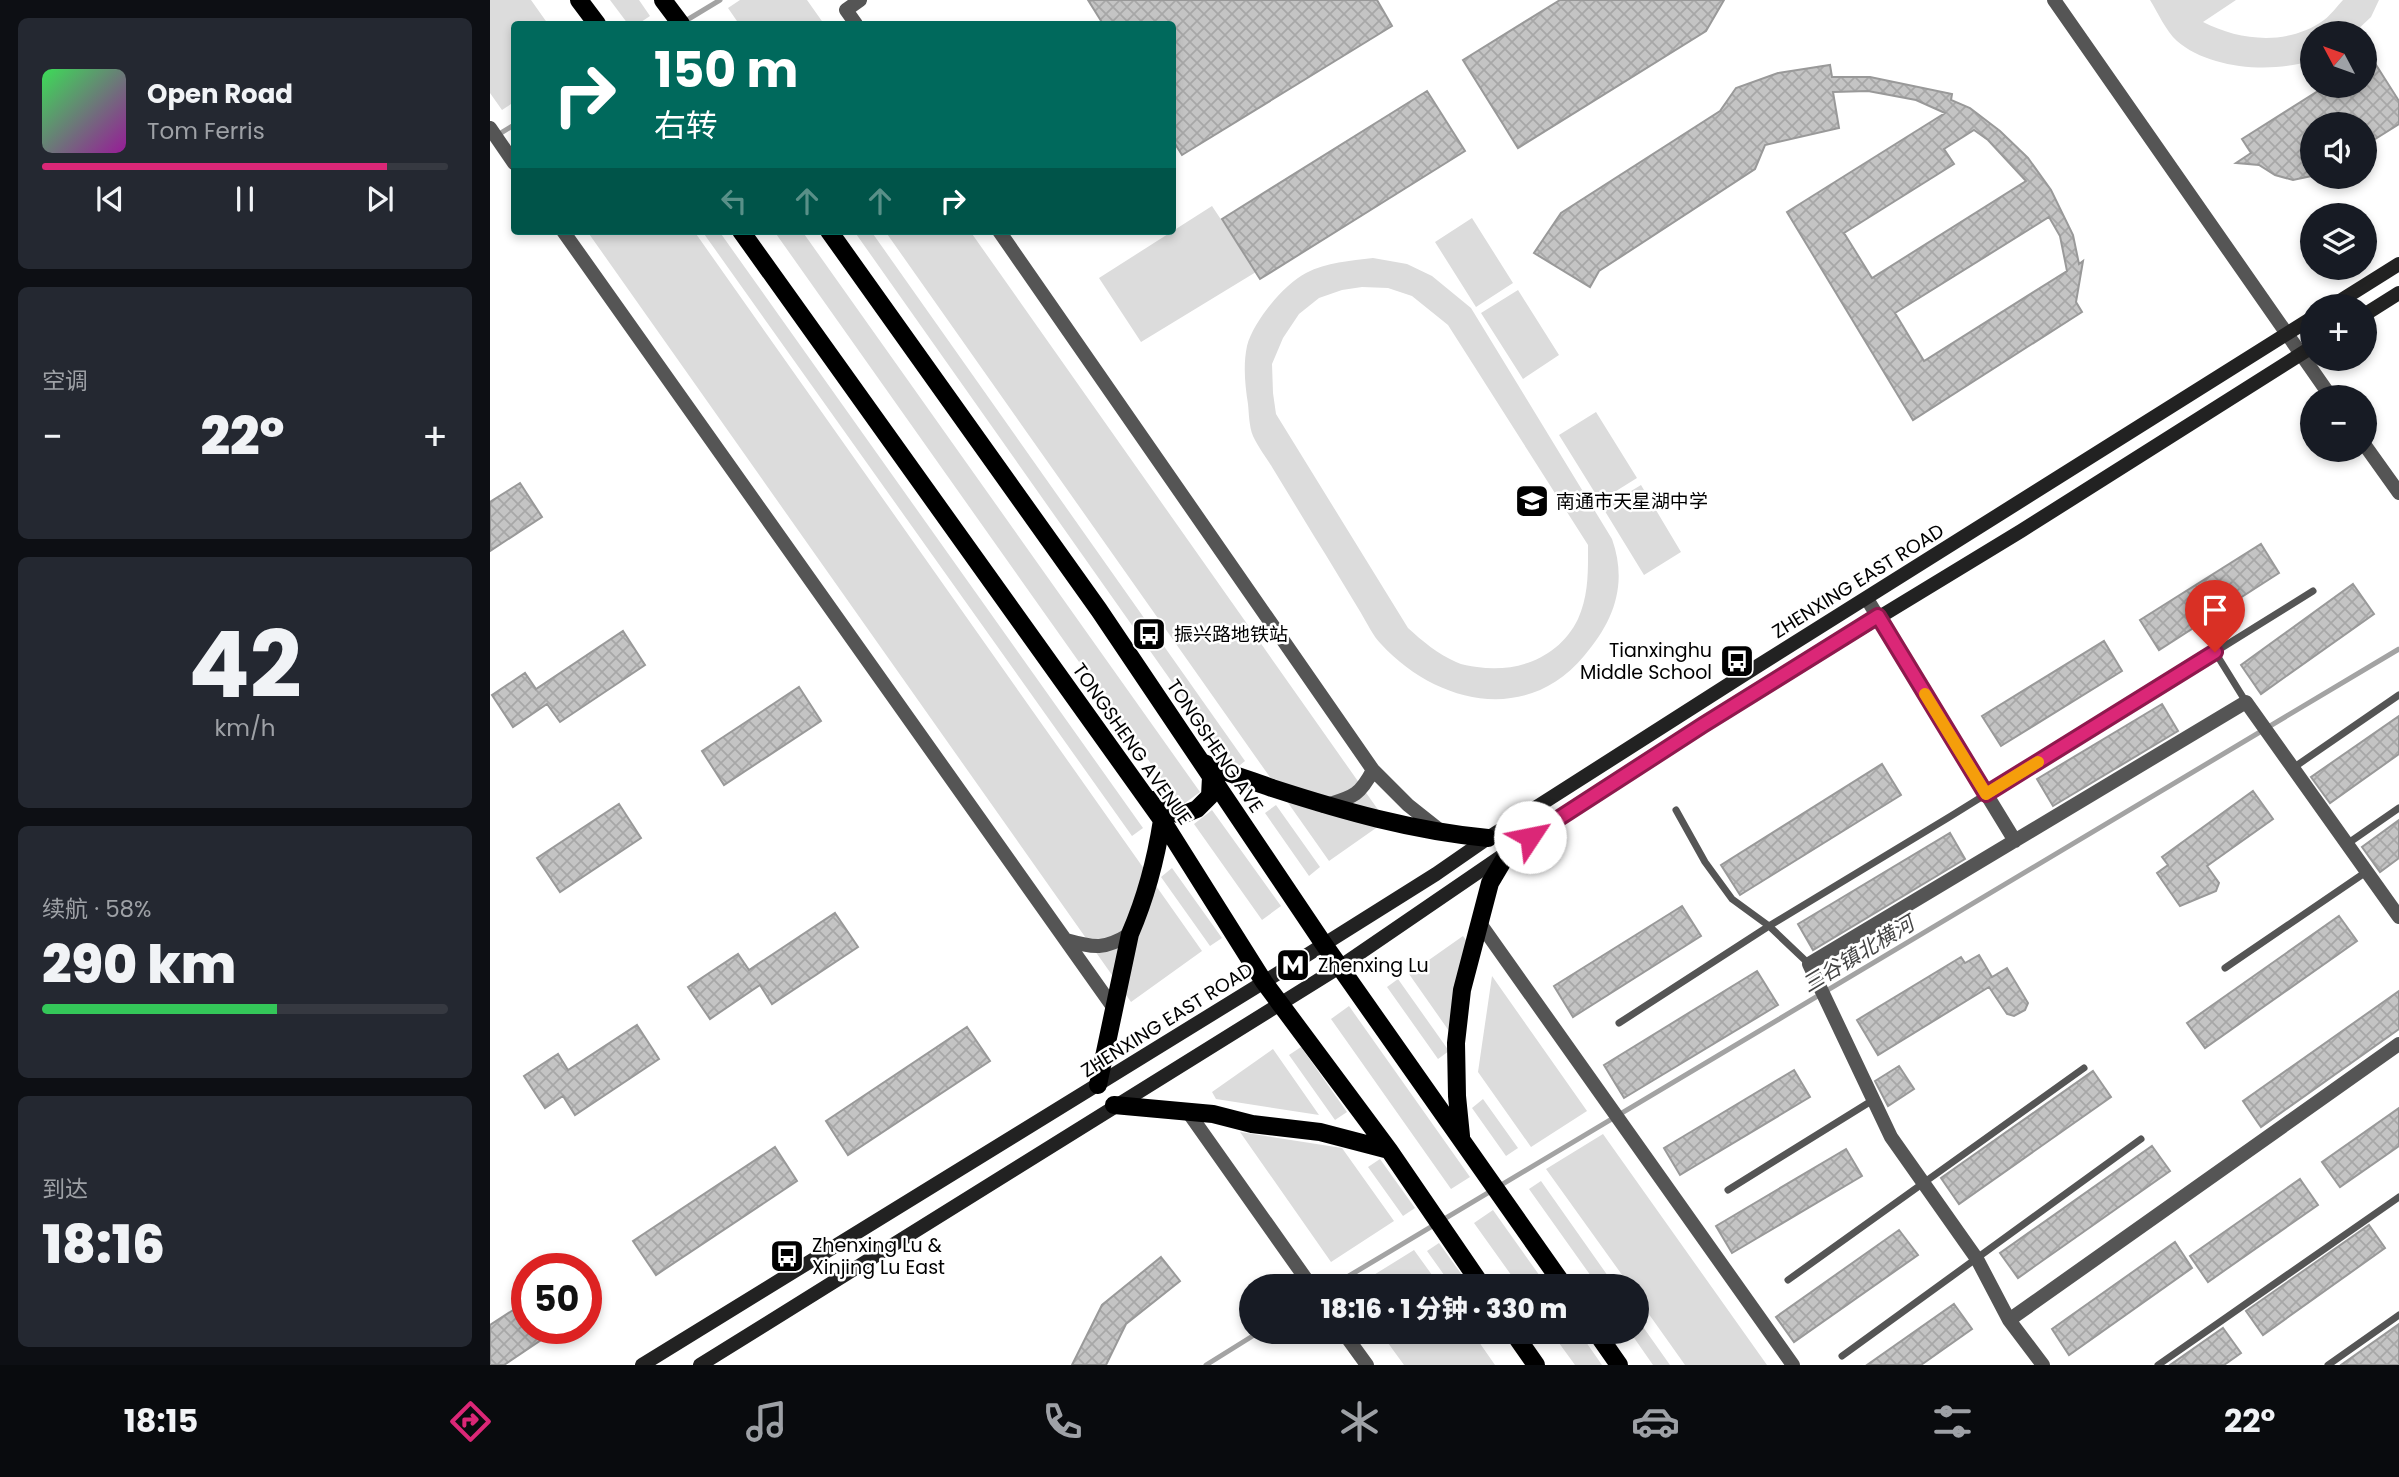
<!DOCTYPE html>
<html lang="zh">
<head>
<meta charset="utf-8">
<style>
	:root { --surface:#171b24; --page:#242831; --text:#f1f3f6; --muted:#9ea1a6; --line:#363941; --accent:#db2777 }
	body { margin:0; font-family:Poppins,"Noto Sans SC",sans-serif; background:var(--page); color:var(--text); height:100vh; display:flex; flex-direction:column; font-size:26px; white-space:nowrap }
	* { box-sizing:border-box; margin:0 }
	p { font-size:23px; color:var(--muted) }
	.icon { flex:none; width:38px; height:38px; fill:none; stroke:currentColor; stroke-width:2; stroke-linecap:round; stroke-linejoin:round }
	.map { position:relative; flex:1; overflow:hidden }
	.details { display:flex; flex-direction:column; gap:18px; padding:18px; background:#0d0f14; width:490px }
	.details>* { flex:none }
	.guide { position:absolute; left:21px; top:21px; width:665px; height:214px; border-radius:7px; box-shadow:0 4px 10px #0003; background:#00695c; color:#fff; overflow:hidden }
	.needle { width:46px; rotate:311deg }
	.buttons { position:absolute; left:1810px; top:21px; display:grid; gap:14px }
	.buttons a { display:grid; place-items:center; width:77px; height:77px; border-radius:50%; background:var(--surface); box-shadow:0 4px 10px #0003; font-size:35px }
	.speed { position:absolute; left:21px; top:1253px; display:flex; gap:14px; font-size:35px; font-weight:700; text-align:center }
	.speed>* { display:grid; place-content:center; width:91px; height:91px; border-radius:50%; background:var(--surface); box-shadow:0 4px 10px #0003; line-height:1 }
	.speed .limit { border:10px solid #d22; background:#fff; color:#111 }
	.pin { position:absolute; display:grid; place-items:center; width:60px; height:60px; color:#fff; margin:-72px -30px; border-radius:50% 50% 50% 0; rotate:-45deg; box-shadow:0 0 7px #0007 }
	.pin .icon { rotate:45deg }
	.me { position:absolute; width:77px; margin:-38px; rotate:56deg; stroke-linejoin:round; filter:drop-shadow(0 0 5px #0008) }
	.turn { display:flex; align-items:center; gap:24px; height:147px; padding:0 28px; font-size:32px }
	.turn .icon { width:91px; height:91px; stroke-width:2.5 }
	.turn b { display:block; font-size:49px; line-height:60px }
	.lanes { display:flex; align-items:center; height:66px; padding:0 28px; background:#0003; justify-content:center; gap:35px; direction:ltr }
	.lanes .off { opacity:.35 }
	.big { font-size:52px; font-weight:800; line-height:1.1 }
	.details .tile { flex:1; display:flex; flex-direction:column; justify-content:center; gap:10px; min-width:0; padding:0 24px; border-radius:10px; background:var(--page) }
	.details .dial { align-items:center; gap:0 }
	.dial b { font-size:91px; line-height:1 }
	.song { display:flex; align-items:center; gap:21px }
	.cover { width:84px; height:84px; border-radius:10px; background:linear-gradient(135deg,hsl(130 70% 55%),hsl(300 70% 35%)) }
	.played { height:7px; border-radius:4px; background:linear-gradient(90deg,var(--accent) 85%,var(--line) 85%) }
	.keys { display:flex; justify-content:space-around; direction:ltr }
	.heat { display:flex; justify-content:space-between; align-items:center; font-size:38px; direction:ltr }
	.charge { height:10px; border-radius:5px; background:linear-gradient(90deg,#34c759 58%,var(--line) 0) }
	.trip { position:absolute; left:749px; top:1274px; width:410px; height:70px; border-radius:35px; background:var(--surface); box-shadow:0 4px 10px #0003; font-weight:800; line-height:70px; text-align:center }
	.dock { display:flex; height:112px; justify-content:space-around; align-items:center; background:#090b0e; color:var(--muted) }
	.dock .icon { width:49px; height:49px }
	.dock .on { color:var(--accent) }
	.dock b { font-size:32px; color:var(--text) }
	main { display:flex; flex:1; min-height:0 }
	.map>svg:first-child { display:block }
</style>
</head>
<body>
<main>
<section class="details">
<div class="tile">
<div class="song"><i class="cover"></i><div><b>Open Road</b><p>Tom Ferris</p></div></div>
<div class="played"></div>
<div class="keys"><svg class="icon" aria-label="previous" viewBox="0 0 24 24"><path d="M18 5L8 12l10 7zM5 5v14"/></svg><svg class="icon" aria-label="pause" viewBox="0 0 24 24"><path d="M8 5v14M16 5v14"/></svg><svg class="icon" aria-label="next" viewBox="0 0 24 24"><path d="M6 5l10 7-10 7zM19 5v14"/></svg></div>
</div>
<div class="tile"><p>空调</p>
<div class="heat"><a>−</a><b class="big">22°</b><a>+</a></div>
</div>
<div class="tile dial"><b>42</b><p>km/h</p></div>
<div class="tile"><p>续航 · 58%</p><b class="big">290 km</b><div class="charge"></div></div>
<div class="tile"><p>到达</p><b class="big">18:16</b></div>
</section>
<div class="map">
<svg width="1909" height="1365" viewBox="0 0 1909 1365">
	<defs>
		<pattern id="building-cross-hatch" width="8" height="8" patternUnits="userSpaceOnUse" patternTransform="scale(1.75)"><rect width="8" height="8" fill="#c4c4c4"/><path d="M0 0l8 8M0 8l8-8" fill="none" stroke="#a7a7a7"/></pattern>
	</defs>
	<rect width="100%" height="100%" fill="#fff"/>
	<path fill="#dcdcdc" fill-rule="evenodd" d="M0,0h41l17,24h-34v78l-12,8 -12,-17z
		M120,0h29l11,16 -12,8h-10z
		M250,0h67l17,24h-85l-11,-16z
		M1660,0h86l-33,22c37,19 85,24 121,-2 7,-5 13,-14 19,-20h36l-8,17 -17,16h-42v27c-39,14 -103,9 -135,-19 -11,-10 -19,-28 -27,-41z
		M722,206l44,66 -115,70 -42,-64z
		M982,218l41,65 -37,24 -41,-65z
		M97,231h107l508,720 -71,51z
		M212,231h17l424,597 -11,8z
		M284,231h28l398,561 -19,14z
		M364,231h17l374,530 -11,9z
		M395,231h85l416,590 -57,40z
		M883,258l34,6 25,12 39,32 141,231c16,45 2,82 -28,117 -57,69 -148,48 -203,-12 -8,-8 -14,-21 -20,-31 -16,-26 -31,-52 -47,-77 -14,-23 -28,-46 -42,-69 -6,-10 -14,-20 -19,-31 -4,-10 -4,-22 -5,-32 -3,-19 -5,-39 -1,-58 6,-24 37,-62 59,-73 21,-11 44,-12 67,-15zM872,287l26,1 24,8 36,29 140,220c0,25 1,50 -10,74 -19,39 -61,54 -101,48 -7,-1 -15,-2 -21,-5 -18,-8 -34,-21 -48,-34l-132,-214 -3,-21 -1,-29 11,-26 16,-24 20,-16 23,-8z
		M1028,290l41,65 -36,24 -42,-66z
		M1106,412l41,66 -37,23 -41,-66z
		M1151,485l40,67 -37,23 -41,-67z
		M786,805l44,62 -11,9 -44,-63z
		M722,810l69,96 -19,14 -68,-96z
		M682,868l50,70 -12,8 -49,-69z
		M973,936l6,8 -20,87 -40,-57z
		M1002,976l95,135 -56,36 -53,-75z
		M908,979l51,72 -11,8 -51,-72z
		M859,1006l121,171 -19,12 -120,-170z
		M811,1047l46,65 -12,8 -46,-65z
		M783,1049l46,66 -103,-16 -4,-7z
		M993,1099l35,49 -12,8 -34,-48z
		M750,1132l102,16 52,73 -63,41z
		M1113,1134l164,231h-82l-49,-69v-10h-6l-84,-117z
		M890,1159l35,49 -12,8 -35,-49z
		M1051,1181l74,105h-17l-69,-97z
		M1003,1210l54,76h-28l-45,-63z
		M949,1243l31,43h-18l-25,-35z
		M924,1250l26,36h-84z
		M1146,1317l34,48h-17l-23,-33h6z
		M890,1332h92l23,33h-91z
		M1061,1332h28l23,33h-27z"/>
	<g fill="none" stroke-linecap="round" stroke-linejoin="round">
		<path stroke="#a3a3a3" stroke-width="5" d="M192,23l38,-23
			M6,136l18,-11
			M842,1286l1067,-637
			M716,1365l53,-33"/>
	</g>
	<path fill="url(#building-cross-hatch)" stroke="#999" stroke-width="2" fill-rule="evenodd" d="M598,0h289l15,26 -210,129 -10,-16v-115h-69z
		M1070,0h164l-18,31 -188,117 -55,-88z
		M1874,46l35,55v23l-35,22v-22h-52v52l-19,4 -18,-5 -16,-10 -23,-2 15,-10 -9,-14 84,-53h38z
		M1340,65l2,12h38l82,17 -1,6 19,8 30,23 28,27 23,32 22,45 6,29 4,-3 -7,41 6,10 -169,108 -126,-208 158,-99 -29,-13 -48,-9 -35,1 6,36 -74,17 -10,24 -156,102 -9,16 -56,-34 27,-40 159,-102 16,-23 42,-15zM1484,130l14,10 38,41 -154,97 -28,-45 110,-69 -10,-15zM1559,217l11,19 7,35 -143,90 -29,-48z
		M937,91l38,60 -205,128 -38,-60z
		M30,483l22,34 -52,34v-49z
		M1771,544l18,29 -120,77 -19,-30z
		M1863,584l21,30 -113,80 -20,-29z
		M133,631l22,34 -85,57 -13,-18 -34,23 -21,-32 33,-22 11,16z
		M1614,641l18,30 -121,75 -19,-30z
		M309,687l22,34 -97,64 -22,-34z
		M1672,704l16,27 -125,75 -16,-27z
		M1909,716v38l-69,49 -19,-26z
		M1392,764l19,31 -161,100 -19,-30z
		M1763,791l20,28 -66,47 12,17 -3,8 -36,15 -23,-33 11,-8 -6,-8z
		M129,804l22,34 -81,54 -23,-34z
		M1909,820v38l-19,14 -18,-25z
		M1460,833l15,26 -152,91 -15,-26z
		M1192,906l19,30 -128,81 -19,-31z
		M345,913l23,34 -86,57 -12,-19 -50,34 -22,-32 50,-33 11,16z
		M1849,916l18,25 -152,107 -18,-25z
		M1489,955l13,22 15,-9 21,35 -3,7 -11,6 -7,-2 -18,-27 -111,68 -21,-35 104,-63 4,6z
		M1267,971l21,34 -154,93 -20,-33z
		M1909,991v38l-138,98 -18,-26z
		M147,1025l22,34 -84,56 -12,-19 -18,12 -21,-32 34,-22 10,16z
		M477,1027l23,34 -142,94 -22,-34z
		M1409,1066l15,23 -26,17 -13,-25z
		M1304,1070l16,27 -130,78 -16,-27z
		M1603,1071l18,26 -152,107 -18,-26z
		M1909,1108v38l-59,41 -18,-25z
		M1662,1146l18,25 -152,107 -18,-25z
		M285,1147l22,34 -141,94 -23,-34z
		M1356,1149l16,27 -130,77 -16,-27z
		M1810,1179l18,26 -110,77 -18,-26z
		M1879,1225l16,23 -122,87 -17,-24z
		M1409,1230l19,25 -124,87 -18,-25z
		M1685,1242l17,26 -123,87 -17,-26z
		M671,1257l19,24 -54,43 -20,41h-34l30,-60z
		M37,1301v27h32l-55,37h-14v-40z
		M1464,1304l18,25 -51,36h-54z
		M1909,1324v41h-58z
		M1733,1328l18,25 -17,12h-54z"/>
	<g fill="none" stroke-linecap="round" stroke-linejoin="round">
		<path stroke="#555" stroke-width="7" d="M1725,652l31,50
			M1803,768l106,-73
			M1186,810l29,52 27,37 37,27 40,38
			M1857,844l52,-36
			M1735,968l141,-96
			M1129,1023l150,-97 182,-110 362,-225
			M1238,1190l145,-90
			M1298,1280l296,-212
			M1352,1356l299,-217
			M1668,1365l241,-168
			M1838,1365l71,-50"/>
		<path stroke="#555" stroke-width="14" d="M1377,599l148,242
			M1519,1320l390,-276
			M1553,1365l-34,-45 -32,-61 -86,-122 -82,-173 437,-262 153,215"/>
		<path stroke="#555" stroke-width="14" d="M1564,0l277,397
			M366,24l-10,-14 14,-10
			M0,128l24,35
			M73,231l550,776
			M509,231l374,539 35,35 34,27
			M1874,444l35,49
			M834,806c28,-9 35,-9 49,-36
			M989,922l314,443
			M576,940c29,8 38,10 64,-6
			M698,1112l123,174
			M853,1332l24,33"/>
		<path stroke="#222" stroke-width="14" d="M1842,306l67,-42
			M1874,315l35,-22
			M152,1365l622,-383 172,-108 52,-36 257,-164 567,-356
			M210,1365l641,-399 209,-143 175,-112 296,-180 291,-184"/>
		<path stroke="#000" stroke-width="18" d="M89,0l18,24
			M173,0l18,24
			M251,231l421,589 102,162 125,168 93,136
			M339,231l270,379 224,333 241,343
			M712,762c23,11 46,17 70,26 71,23 141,43 216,50
			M663,800l12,10 17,5 15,-6 13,-13 1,-19
			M608,1085l32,-151c16,-37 26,-75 32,-114
			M624,1105l99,9 39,10 68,8 69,18
			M971,1136l-4,-40 -1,-53 6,-53 28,-107 19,-32
			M1023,1332l23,33
			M1106,1332l23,33"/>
	</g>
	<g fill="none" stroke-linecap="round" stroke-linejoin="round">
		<g stroke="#8e194d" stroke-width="18">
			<path id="route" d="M1040,837l173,-112 175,-109 108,178 229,-142"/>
		</g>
		<use href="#route" stroke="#db2777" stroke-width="12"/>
		<path stroke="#f59e0b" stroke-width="12" d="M1435,694l61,100 52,-32"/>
	</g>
	<defs>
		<g id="school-square" transform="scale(1.75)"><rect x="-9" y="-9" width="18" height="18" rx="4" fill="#000" stroke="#fff"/><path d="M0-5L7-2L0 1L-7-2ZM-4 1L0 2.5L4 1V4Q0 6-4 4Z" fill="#fff"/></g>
		<g id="bus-square" transform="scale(1.75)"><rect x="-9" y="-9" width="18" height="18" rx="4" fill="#000" stroke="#fff"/><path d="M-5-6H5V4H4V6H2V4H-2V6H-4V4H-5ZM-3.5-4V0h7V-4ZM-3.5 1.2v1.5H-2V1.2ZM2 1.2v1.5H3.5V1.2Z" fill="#fff"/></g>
		<g id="metro-square" transform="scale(1.75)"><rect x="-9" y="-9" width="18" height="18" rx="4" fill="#000" stroke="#fff"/><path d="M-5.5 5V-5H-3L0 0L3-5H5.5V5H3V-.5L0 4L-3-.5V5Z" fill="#fff"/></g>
	</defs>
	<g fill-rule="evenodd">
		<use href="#school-square" x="1042" y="501"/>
		<use href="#bus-square" x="659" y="634"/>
		<use href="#bus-square" x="1247" y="661"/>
		<use href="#metro-square" x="803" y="965"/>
		<use href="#bus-square" x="297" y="1256"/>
	</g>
	<g text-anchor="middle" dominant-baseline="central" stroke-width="5" stroke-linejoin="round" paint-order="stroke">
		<g font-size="19" fill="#000" stroke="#fff" text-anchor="start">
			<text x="1066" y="501">南通市天星湖中学</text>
			<text x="684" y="634">振兴路地铁站</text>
			<text x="1222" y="650" text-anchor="end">Tianxinghu<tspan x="1222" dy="22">Middle School</tspan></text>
			<text x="828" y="965">Zhenxing Lu</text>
			<text x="322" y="1245">Zhenxing Lu &amp;<tspan x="322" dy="22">Xinjing Lu East</tspan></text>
		</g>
		<g font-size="19" fill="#000" stroke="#fff">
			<text transform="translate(1368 581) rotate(-32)">ZHENXING EAST ROAD</text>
			<text transform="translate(642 744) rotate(55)">TONGSHENG AVENUE</text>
			<text transform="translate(725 746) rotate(56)">TONGSHENG AVE</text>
			<text transform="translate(677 1020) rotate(-32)">ZHENXING EAST ROAD</text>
		</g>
		<g font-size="21" font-style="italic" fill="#444" stroke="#fff">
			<text transform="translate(1368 954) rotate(-31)">三谷镇北横河</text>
		</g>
	</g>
</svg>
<div class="buttons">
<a><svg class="needle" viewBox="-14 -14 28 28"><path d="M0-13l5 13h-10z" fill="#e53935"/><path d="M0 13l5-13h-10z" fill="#9ea1a6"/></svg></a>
<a><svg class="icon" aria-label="sound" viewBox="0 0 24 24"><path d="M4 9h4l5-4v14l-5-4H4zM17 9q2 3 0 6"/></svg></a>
<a><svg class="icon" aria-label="layers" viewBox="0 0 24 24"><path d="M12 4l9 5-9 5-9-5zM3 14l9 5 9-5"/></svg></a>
<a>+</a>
<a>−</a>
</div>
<div class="speed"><div class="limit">50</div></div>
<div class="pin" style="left:1725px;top:652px;background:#d93025"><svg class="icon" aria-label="arrive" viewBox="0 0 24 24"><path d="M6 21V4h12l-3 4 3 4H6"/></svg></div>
<svg class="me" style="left:1040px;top:837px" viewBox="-20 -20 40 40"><circle r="19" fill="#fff"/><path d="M0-13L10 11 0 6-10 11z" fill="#db2777"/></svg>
<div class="trip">18:16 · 1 分钟 · 330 m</div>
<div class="guide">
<div class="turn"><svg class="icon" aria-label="right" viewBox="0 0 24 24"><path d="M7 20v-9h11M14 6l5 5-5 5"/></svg><div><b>150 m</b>右转</div></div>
<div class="lanes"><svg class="icon off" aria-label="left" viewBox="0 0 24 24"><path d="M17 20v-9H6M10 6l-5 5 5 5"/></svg><svg class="icon off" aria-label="ahead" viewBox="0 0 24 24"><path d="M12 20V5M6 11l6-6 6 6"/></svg><svg class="icon off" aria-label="ahead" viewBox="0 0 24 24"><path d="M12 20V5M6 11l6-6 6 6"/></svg><svg class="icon" aria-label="right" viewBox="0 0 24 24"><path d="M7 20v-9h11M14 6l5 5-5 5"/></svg></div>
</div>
</div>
</main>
<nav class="dock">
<b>18:15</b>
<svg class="icon on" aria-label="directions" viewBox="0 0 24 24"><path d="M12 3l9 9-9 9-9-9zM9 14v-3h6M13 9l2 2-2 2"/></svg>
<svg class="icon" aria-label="music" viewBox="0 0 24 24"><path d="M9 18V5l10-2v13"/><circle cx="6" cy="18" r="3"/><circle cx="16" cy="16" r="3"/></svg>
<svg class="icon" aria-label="phone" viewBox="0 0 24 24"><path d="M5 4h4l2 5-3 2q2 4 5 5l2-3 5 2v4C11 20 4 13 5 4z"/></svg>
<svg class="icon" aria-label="climate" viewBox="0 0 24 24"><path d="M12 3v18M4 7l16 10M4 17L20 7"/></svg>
<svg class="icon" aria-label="car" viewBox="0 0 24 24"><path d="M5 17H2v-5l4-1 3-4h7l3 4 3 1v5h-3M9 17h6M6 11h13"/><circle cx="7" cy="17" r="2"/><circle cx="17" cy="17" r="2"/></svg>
<svg class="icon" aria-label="filters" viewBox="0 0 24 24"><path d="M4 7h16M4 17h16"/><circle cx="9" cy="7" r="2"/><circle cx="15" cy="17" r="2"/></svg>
<b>22°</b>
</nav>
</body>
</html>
